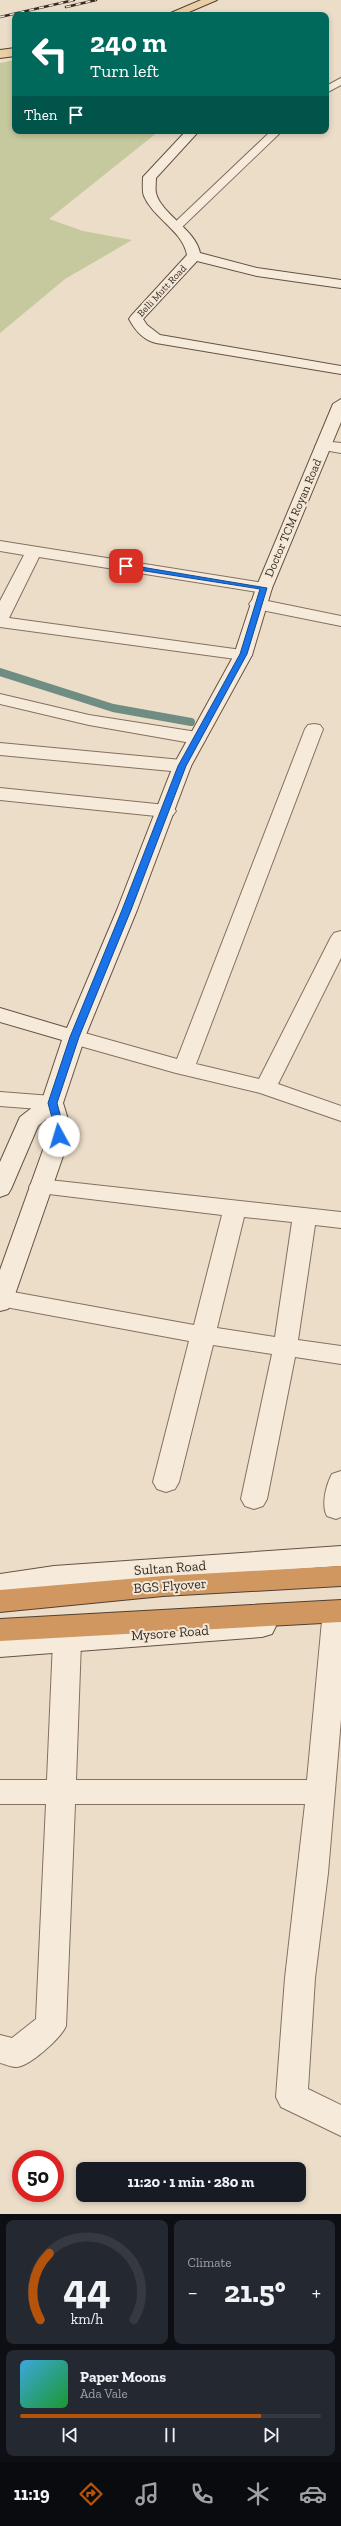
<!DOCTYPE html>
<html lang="en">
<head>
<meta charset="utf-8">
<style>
	:root { --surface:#171b24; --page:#242831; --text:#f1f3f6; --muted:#9ea1a6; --line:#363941; --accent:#b45309 }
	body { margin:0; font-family:"Zilla Slab",serif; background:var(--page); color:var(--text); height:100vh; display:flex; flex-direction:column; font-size:15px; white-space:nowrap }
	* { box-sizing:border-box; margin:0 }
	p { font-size:13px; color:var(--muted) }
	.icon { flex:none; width:22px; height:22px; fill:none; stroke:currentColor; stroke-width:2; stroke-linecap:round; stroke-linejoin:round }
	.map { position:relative; height:2214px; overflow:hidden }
	.drawer { display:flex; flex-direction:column; gap:6px; padding:6px; background:#0d0f14; flex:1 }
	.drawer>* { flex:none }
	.guide { position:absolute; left:12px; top:12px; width:317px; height:122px; border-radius:8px; box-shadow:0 2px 6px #0003; background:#00695c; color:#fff; overflow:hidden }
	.speed { position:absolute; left:12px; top:2150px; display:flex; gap:8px; font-size:20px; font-weight:700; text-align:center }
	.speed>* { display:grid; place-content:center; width:52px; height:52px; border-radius:50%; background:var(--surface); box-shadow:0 2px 6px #0003; line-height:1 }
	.speed .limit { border:6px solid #d22; background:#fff; color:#111 }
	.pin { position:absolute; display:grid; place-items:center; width:34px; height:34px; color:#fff; margin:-17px; border-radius:8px; box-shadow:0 2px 6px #0006 }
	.me { position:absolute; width:44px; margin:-22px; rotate:354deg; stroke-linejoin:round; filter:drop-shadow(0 0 3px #0008) }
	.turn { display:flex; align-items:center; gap:14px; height:84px; padding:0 12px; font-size:18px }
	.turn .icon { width:52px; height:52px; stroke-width:2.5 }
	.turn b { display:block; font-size:28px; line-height:34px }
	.then { display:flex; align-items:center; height:38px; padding:0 12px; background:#0003; gap:8px; font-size:15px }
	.big { font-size:30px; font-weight:700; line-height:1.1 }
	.drawer .tile { flex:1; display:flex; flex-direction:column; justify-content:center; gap:6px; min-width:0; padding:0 14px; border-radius:8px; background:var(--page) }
	.drawer .dial { align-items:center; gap:0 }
	.dial svg { height:104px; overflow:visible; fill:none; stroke:var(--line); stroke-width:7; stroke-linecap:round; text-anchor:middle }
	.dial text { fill:var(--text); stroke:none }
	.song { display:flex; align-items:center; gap:12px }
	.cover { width:48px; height:48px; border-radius:6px; background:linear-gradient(135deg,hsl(200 70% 55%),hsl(130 70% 35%)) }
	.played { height:4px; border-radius:2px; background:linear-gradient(90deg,var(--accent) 80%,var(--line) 80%) }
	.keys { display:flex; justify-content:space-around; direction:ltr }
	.heat { display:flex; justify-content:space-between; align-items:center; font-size:22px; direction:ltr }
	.drawer .tiles { flex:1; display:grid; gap:6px; grid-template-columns:1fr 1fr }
	.tile:last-child { grid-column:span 2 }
	.trip { position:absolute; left:76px; top:2162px; width:230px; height:40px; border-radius:8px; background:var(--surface); box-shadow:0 2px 6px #0003; font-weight:700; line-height:40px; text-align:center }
	.tab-bar { display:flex; height:64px; justify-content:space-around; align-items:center; background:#090b0e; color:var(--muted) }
	.tab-bar .icon { width:28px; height:28px }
	.tab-bar .active { color:var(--accent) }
	.tab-bar b { font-size:18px; color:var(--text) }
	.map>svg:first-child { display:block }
</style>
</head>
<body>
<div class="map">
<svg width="341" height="2214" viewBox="0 0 341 2214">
	<rect width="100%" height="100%" fill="#ebddc8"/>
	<path fill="#c6c89d" d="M15,60v71h144l-110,88 34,12 49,9 -67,39 -65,54v-270z"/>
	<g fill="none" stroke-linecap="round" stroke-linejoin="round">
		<path stroke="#708d83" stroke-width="8" d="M0,672l113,36 78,14"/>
		<g stroke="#85705f" stroke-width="2">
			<path id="lane" d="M341,78v7l-15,8v-7z
				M271,131h11l-102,98h-8v-4z"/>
		</g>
		<g stroke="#85705f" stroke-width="2">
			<path id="street" d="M323,441l18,2v10l-23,-4 -3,-3z
				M0,541l264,42 6,1 2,4 -2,4 -6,1 -225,-36 -30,61 240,33 3,4 -3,4 -6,1 -243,-33v-26l24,-46 -24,-4z
				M258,599l83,17v10l-89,-18 -3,-4 3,-4z
				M0,694l89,21 108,17 7,2 2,4 -2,4 -7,2 -108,-19 -89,-21z
				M314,724l6,1 3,4 -127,335 63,15 72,-142 3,-4 7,-2v27l-63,126 63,22v15l-81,-28 -84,-20 -110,-31 -3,-5 3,-5 8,-2 103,29 128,-330 3,-4z
				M0,743l182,17 7,2 2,4 -2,4 -7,2 -182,-17z
				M0,788l166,17 7,2 3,4 -3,4 -7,2 -166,-17z
				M0,1092l52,4 8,2 3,5 -3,5 -8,2 -52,-4z
				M40,1179l301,33v16l-26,-3 -17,115 43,6v18l-46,-7 -28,142 -4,7 -9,3 -9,-3 -4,-7 31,-145 -59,-9 -34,137 -4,7 -9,3 -9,-3 -4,-7 36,-141 -189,-35v-16h2l192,35 28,-110 -190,-23 -3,-5 3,-5zM244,1217l48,5 -17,115 -58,-9z
				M341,1471v46l-5,2 -9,-3c-6,-11 -1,-31 5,-42z
				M336,1610l5,2v107l-13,154 -13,105 -7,111 33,16v31l-60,-29 -5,-10 9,-119 20,-174h-230l-9,222c-5,12 -37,41 -50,41 -5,0 -11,-3 -16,-4v-28l12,3 24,-19 10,-215h-46v-24h47l6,-139 4,-8 10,-3 10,3 4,8 -5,139h231l15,-159 4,-8z"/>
		</g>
		<g stroke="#675142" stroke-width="2">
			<path id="secondary" d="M186,131h13l-43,47c0,5 -1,11 0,15 5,21 40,37 44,60l57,15 84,12v8l-84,-12 -60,-15 -54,58 4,6 13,10 181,31v8l-185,-31c-13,-3 -21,-13 -27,-24l2,-3 56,-61c-4,-24 -34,-37 -43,-59 -2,-5 -1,-14 -1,-19z
				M341,399v23l-69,166 -20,67 -61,111 -54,144 -52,127 -22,66 8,26 -1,7 -58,167 -4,6 -8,2v-41l48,-134 1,-7 -3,-10 -8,7 -27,63 -3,5 -8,3v-35l20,-45 22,-17 20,-60 -62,-18v-14l67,20 50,-118 56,-144 61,-111 22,-67 77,-184z
				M341,1546v20l-287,20 -54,8v-20l54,-8z
				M262,1615l10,3 4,8 -4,8 -10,3 -262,20v-22z"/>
		</g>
		<g stroke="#533f32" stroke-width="2">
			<path id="primary" d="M201,0h16l-35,15h-16z
				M15,48v8l-15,2v-8z"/>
		</g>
		<g stroke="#533f32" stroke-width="2">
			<path id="highway" d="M341,1566v20l-178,10 -163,16v-22l163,-14z
				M341,1600v22l-341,19v-22z"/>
		</g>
		<use href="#lane" fill="#f6ebdb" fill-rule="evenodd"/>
		<use href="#street" fill="#f6ebdb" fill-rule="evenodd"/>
		<use href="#secondary" fill="#f6ebdb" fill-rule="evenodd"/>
		<use href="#primary" fill="#eacea4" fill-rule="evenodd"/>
		<use href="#highway" fill="#d19761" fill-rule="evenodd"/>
		<g stroke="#372a21" stroke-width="2.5">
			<path id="rail" d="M66,7l30,-7
				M0,17l74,-17"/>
		</g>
		<use href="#rail" stroke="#f3e8d7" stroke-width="1.5" stroke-dasharray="5" stroke-linecap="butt"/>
	</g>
	<path fill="#1a73e8" stroke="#114b97" d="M123,564l144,24 -20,66 -61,112 -55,144 -52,127 -22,66 7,26 -1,7 -4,3 -5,-3 1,-7 -7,-26 22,-66 52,-127 56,-144 62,-112 20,-65 -134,-21z"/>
	<g text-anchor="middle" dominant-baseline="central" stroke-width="4" stroke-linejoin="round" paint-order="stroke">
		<g font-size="10" fill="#372a21" stroke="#f3e8d7">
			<text transform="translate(162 291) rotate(-47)">Belli Mutt Road</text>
		</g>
		<g font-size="12" fill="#372a21" stroke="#f3e8d7">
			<text transform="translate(293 518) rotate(-67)">Doctor TCM Royan Road</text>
		</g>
		<g font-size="14" fill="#372a21" stroke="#f3e8d7">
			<text transform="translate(170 1568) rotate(-4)">Sultan Road</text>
			<text transform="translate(170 1586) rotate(-4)">BGS Flyover</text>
			<text transform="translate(170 1633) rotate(-4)">Mysore Road</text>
		</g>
	</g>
</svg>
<div class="speed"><div class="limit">50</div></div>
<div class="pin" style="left:126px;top:566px;background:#d93025"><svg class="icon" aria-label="arrive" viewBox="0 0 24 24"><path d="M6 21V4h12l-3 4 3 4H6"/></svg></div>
<svg class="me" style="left:59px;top:1136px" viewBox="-20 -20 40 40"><circle r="19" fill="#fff"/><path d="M0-13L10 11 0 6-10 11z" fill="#1a73e8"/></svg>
<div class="trip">11:20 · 1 min · 280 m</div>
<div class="guide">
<div class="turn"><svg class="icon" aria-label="left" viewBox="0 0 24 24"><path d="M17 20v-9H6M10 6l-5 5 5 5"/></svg><div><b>240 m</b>Turn left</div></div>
<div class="then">Then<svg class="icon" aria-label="arrive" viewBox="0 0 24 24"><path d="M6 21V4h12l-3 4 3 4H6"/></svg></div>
</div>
</div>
<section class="drawer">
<div class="tiles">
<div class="tile dial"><svg viewBox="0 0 100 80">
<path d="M14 69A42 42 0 1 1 86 69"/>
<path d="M14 69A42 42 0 0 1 21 18" stroke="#b45309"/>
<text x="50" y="56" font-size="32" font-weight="700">44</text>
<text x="50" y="72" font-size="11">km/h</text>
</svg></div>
<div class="tile"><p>Climate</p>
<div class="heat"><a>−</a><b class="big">21.5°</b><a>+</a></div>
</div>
<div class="tile">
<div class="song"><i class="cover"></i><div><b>Paper Moons</b><p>Ada Vale</p></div></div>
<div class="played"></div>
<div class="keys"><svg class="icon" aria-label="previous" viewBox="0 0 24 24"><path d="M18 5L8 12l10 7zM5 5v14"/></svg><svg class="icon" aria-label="pause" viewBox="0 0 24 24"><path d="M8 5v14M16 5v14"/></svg><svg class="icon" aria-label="next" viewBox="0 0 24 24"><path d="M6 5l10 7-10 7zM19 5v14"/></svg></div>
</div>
</div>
</section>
<nav class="tab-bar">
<b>11:19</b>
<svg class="icon active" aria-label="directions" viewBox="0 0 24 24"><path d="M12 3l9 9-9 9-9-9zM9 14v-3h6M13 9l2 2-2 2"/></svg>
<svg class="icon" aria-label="music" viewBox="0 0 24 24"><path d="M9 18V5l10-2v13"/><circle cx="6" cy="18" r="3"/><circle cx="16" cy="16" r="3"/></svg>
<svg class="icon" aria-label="phone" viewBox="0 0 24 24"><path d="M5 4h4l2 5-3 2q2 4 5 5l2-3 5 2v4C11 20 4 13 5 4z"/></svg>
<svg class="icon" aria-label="climate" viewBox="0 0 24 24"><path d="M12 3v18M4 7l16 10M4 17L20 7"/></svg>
<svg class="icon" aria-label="car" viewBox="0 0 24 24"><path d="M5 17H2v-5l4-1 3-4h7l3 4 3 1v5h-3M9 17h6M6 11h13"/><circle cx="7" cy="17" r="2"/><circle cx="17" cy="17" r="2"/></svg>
</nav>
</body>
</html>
